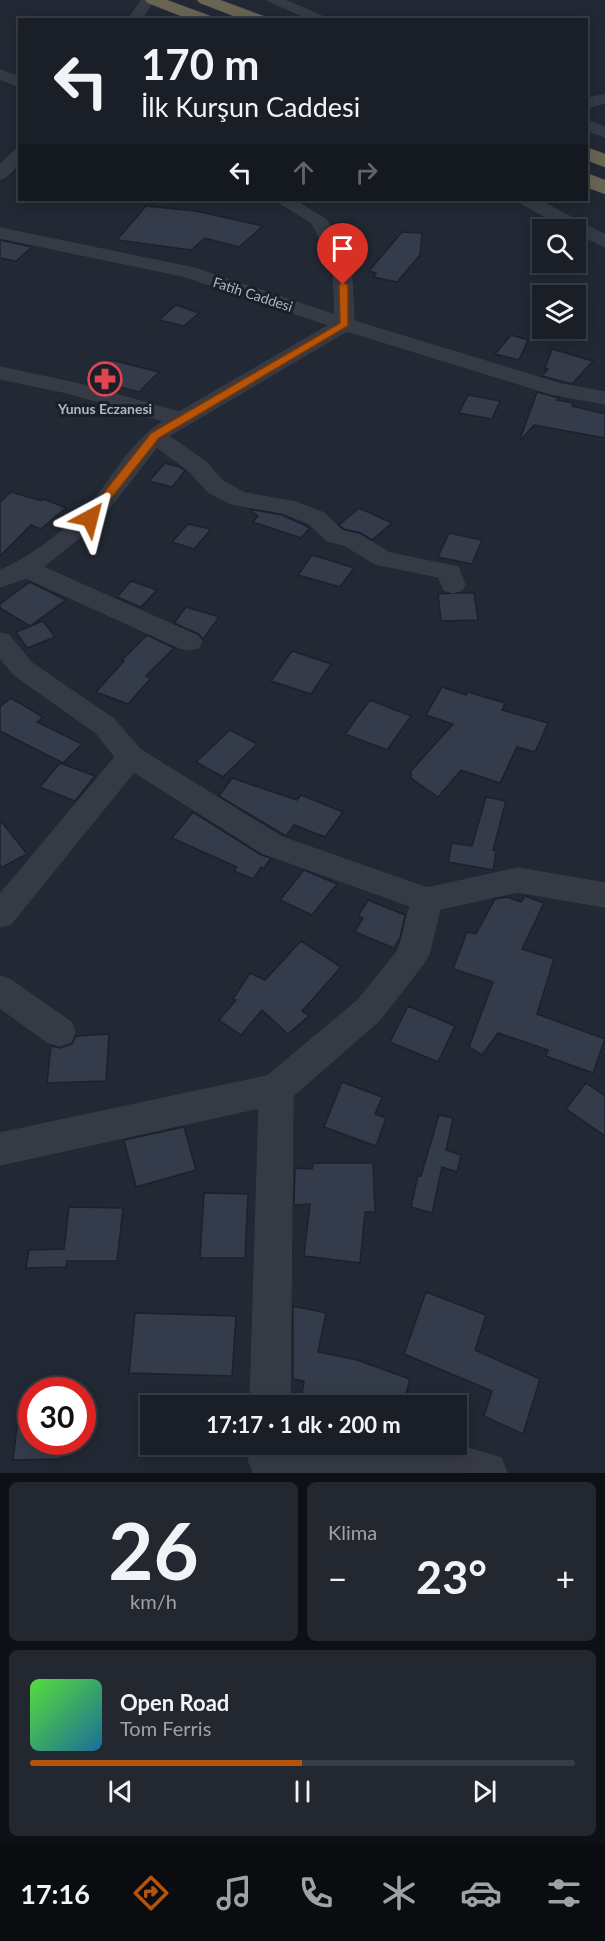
<!DOCTYPE html>
<html lang="tr">
<head>
<meta charset="utf-8">
<style>
	:root { --surface:#1a1e27; --page:#23272f; --text:#f1f3f6; --muted:#9fa2a7; --line:#383c44; --accent:#b45309 }
	body { margin:0; font-family:Lato,sans-serif; background:var(--page); color:var(--text); height:100vh; display:flex; flex-direction:column; font-size:22px; white-space:nowrap }
	* { box-sizing:border-box; margin:0 }
	p { font-size:20px; color:var(--muted) }
	.icon { flex:none; width:33px; height:33px; fill:none; stroke:currentColor; stroke-width:2; stroke-linecap:round; stroke-linejoin:round }
	.map { position:relative; height:1473px; overflow:hidden }
	.drawer { display:flex; flex-direction:column; gap:9px; padding:9px; background:#0e1015; flex:1 }
	.drawer>* { flex:none }
	.top-card { position:absolute; left:18px; top:18px; width:570px; height:183px; border-radius:0px; box-shadow:0 3px 15px #0003,0 0 0 2px var(--line); background:#1a1e27; color:var(--text); overflow:hidden }
	.controls { position:absolute; left:532px; top:219px; display:grid; gap:12px }
	.controls a { display:grid; place-items:center; width:54px; height:54px; border-radius:0px; background:var(--surface); box-shadow:0 3px 15px #0003,0 0 0 2px var(--line); font-size:30px }
	.speed { position:absolute; left:18px; top:1377px; display:flex; gap:12px; font-size:30px; font-weight:700; text-align:center }
	.speed>* { display:grid; place-content:center; width:78px; height:78px; border-radius:50%; background:var(--surface); box-shadow:0 3px 15px #0003,0 0 0 2px var(--line); line-height:1 }
	.speed .limit { border:9px solid #d22; background:#fff; color:#111 }
	.pin { position:absolute; display:grid; place-items:center; width:51px; height:51px; color:#fff; margin:-62px -26px; border-radius:50% 50% 50% 0; rotate:-45deg; box-shadow:0 0 6px #0007 }
	.pin .icon { rotate:45deg }
	.me { position:absolute; width:66px; margin:-33px; rotate:38deg; stroke-linejoin:round; filter:drop-shadow(0 0 4px #0008) }
	.turn { display:flex; align-items:center; gap:21px; height:126px; padding:0 24px; font-size:27px }
	.turn .icon { width:78px; height:78px; stroke-width:2.5 }
	.turn b { display:block; font-size:42px; line-height:51px }
	.lanes { display:flex; align-items:center; height:57px; padding:0 24px; background:#0003; justify-content:center; gap:30px; direction:ltr }
	.lanes .off { opacity:.35 }
	.big { font-size:45px; font-weight:700; line-height:1.1 }
	.drawer .widget { flex:1; display:flex; flex-direction:column; justify-content:center; gap:9px; min-width:0; padding:0 21px; border-radius:9px; background:var(--page) }
	.drawer .dial { align-items:center; gap:0 }
	.dial b { font-size:78px; line-height:1 }
	.song { display:flex; align-items:center; gap:18px }
	.cover { width:72px; height:72px; border-radius:9px; background:linear-gradient(135deg,hsl(110 70% 55%),hsl(200 70% 35%)) }
	.played { height:6px; border-radius:3px; background:linear-gradient(90deg,var(--accent) 50%,var(--line) 50%) }
	.keys { display:flex; justify-content:space-around; direction:ltr }
	.heat { display:flex; justify-content:space-between; align-items:center; font-size:33px; direction:ltr }
	.drawer .tiles { flex:1; display:grid; gap:9px; grid-template-columns:1fr 1fr }
	.widget:last-child { grid-column:span 2 }
	.trip { position:absolute; left:140px; top:1395px; width:327px; height:60px; border-radius:0px; background:var(--surface); box-shadow:0 3px 15px #0003,0 0 0 2px var(--line); font-weight:700; line-height:60px; text-align:center }
	.dock { display:flex; height:96px; justify-content:space-around; align-items:center; background:#0a0c10; color:var(--muted) }
	.dock .icon { width:42px; height:42px }
	.dock .active { color:var(--accent) }
	.dock b { font-size:27px; color:var(--text) }
	.map>svg:first-child { display:block }
</style>
</head>
<body>
<div class="map">
<svg width="605" height="1473" viewBox="0 0 605 1473">
	<rect width="100%" height="100%" fill="#222834"/>
	<path fill="#343c4b" stroke="#1c212c" stroke-width="1.5" d="M146,206l50,5 67,15 -24,21 -34,-9 -14,12 -74,-10z
		M402,232l20,1 -2,22 -23,27 -24,-5 3,-4 -7,-2z
		M0,240l32,7 -16,14 -16,-3z
		M176,305l23,8 -15,13 -25,-6z
		M511,335l17,5 -9,20 -24,-6z
		M552,349l41,12 -21,23 -30,-8 6,-7 -3,-1z
		M111,360l48,12 -20,20 -49,-13z
		M537,392l22,6 -2,2 16,3 -1,3 33,8v24l-71,-13 -15,17z
		M468,395l32,6 -8,18 -33,-6z
		M165,463l15,4 5,4 -13,16 -23,-6z
		M11,492l31,9 2,-2 22,9 -25,21 -10,-4 -31,31v-54z
		M359,508l33,15 -20,17 -11,-7 -17,-4 -5,-4z
		M249,509l33,6 28,13 -9,10 -48,-16 5,-6z
		M188,524l23,5 -17,20 -22,-7z
		M449,533l33,7 -10,24 -34,-7z
		M312,555l17,5 25,8 -14,19 -42,-12z
		M131,581l26,9 -16,17 -24,-10z
		M30,582l36,18 -36,26 -30,-18v-4z
		M459,593h15l4,27 -37,1 -3,-27z
		M186,607l33,10 -16,22 -4,-5 -25,-11z
		M43,621l12,16 -28,11 -11,-16z
		M147,635l27,13 -28,28 5,2 -23,26 -32,-12 28,-31 -2,-1z
		M292,651l39,13 -20,30 -40,-13z
		M442,687l24,8 2,-3 37,11 -3,7 46,13 -13,29 -18,-5 -17,36 -39,-13 -23,27 -27,-19v-7l42,-47 -27,-9z
		M11,698l32,19 -6,5 45,22 -19,19 -63,-32v-24z
		M370,700l41,16 -24,34 -42,-16z
		M230,730l27,14 -34,33 -27,-15z
		M60,763l35,13 -20,25 -35,-14z
		M232,778l65,22 4,-5 42,17 -18,25 -31,-12 -8,11 -67,-40z
		M486,797l20,4 -13,49 3,1 -3,19 -45,-8 4,-19 20,3z
		M193,812l68,43 10,3 -7,10 -3,-1 -8,12 -19,-8 3,-4 -65,-29z
		M0,820l27,34 -27,14z
		M304,870l33,14 -25,31 -32,-15z
		M525,896l19,7 -22,46 32,10 -17,55 68,25 -12,34 -47,-17 2,-6 -50,-17 -16,22 -13,-8 24,-65 -40,-13 14,-37 9,2 19,-35 12,-2 14,5z
		M368,900l37,15 -5,23 -6,10 -39,-16 8,-14 -5,-2z
		M301,941l40,26 -39,44 7,5 -21,18 -26,-24 -21,25 -22,-15 17,-20 -3,-1 17,-26 15,7z
		M408,1006l47,20 -17,36 -48,-20z
		M109,1034l-3,47 -59,2 4,-37 9,2 12,-4 4,-8z
		M342,1082l40,15 -7,17 11,4 -10,28 -52,-19z
		M586,1083l19,13v40l-39,-27z
		M439,1115l14,3 -7,32 15,5 -4,17 -15,-5 -10,46 -21,-6 7,-32 3,1z
		M184,1127l12,43 -60,17 -12,-47z
		M313,1163h60l2,49h-10l-5,51 -56,-7 6,-52 -16,1 1,-37 17,1z
		M204,1193l44,1 -3,64h-45z
		M69,1207l54,1 -6,53h-50l-1,6 -40,1 3,-18 35,-1z
		M426,1292l60,23 -11,35 65,29 -17,55 -39,-18 8,-25 -88,-37z
		M293,1306l33,7 -8,39 39,8 53,19 -7,27h-103l4,-25 -11,-2z
		M135,1313l101,3 -4,60 -103,-3z
		M20,1402l12,1v39h31l-2,17 -48,1z"/>
	<g fill="none" stroke-linecap="round" stroke-linejoin="round">
		<g stroke="#3e434f" stroke-width="1">
			<path id="street" d="M142,0h12l-13,20h-13z
				M267,0h18l46,20h-19z
				M0,70l20,7v10l-20,-8z
				M605,95v8l-19,5v-9z
				M586,120l19,7v10l-19,-7z
				M20,149v14l-14,14 -6,2v-14l14,-14z
				M275,200h19l33,20 24,45 3,56 207,63 44,8v12l-54,-10 -204,-63 -178,105 37,26 18,20 21,11 51,9 28,11 19,18 17,4 30,18 68,14 7,18 -3,5 -9,3 -9,-3 -5,-13 -64,-13 -31,-19 -17,-4 -19,-18 -25,-10 -52,-9 -23,-12 -18,-20 -33,-25 -59,76 -55,44 155,69 4,6 -4,6 -9,2 -9,-2 -154,-70 -26,9v-17c25,-9 63,-38 82,-57 29,-29 46,-71 82,-92l-96,-28 -68,-14v-12l79,17 100,28 150,-87 -146,-49 -183,-38v-10l194,40 141,47 -2,-50 -21,-42z
				M520,200h19l66,35v12l-29,-14v-3h-7l-47,-26z
				M0,633l9,2 23,28 82,56 27,31 141,87 145,51 91,-20 87,15v24l-87,-15 -78,17 -11,45 -5,9 -44,57 -87,76 -3,310h-40l9,-298 -259,57v-32l267,-57 91,-76 41,-51 11,-43 -148,-53 -128,-81 -123,152 -11,3v-33l115,-137 -19,-24 -82,-58 -14,-17z
				M0,976l11,4 60,42 4,10 -4,10 -12,4 -12,-4 -47,-34z
				M257,1444h197l47,14 6,15h-253l-6,-13z"/>
		</g>
		<g stroke="#3f4550" stroke-width="1">
			<path id="highway" d="M145,0h22l46,17 2,3h-24l-43,-17z
				M197,0h23l46,17 2,3h-24l-44,-17z
				M586,147l19,7v13l-19,-7z
				M586,173l19,7v14l-19,-7z"/>
		</g>
		<use href="#street" fill="#353a45" fill-rule="evenodd"/>
		<use href="#highway" fill="#6a6453" fill-rule="evenodd"/>
	</g>
	<path fill="#b45309" stroke="#753606" stroke-width="1.5" d="M343,282l5,3v41l-189,112 -65,82h-8v-5l65,-82 189,-110 -1,-38z"/>
	<defs>
		<g id="pharmacy-ring" transform="scale(1.725)"><circle r="9.5" fill="#1a1f2a" stroke="#e0444e" stroke-width="1.5"/><path d="M-2-6h4v4h4v4h-4v4h-4v-4h-4v-4h4Z" fill="#e0444e"/></g>
	</defs>
	<g fill-rule="evenodd">
		<use href="#pharmacy-ring" x="105" y="379"/>
	</g>
	<g text-anchor="middle" dominant-baseline="central" stroke-width="6" stroke-linejoin="round" paint-order="stroke">
		<g font-size="14" fill="#afb5c2" stroke="#1a1f2a">
			<text transform="translate(253 294) rotate(18)">Fatih Caddesi</text>
		</g>
		<g font-size="14" font-weight="bold" fill="#afb5c2" stroke="#1a1f2a">
			<text x="105" y="408">Yunus Eczanesi</text>
		</g>
	</g>
</svg>
<div class="controls">
<a><svg class="icon" aria-label="search" viewBox="0 0 24 24"><circle cx="10" cy="10" r="6"/><path d="M15 15l6 6"/></svg></a>
<a><svg class="icon" aria-label="layers" viewBox="0 0 24 24"><path d="M12 4l9 5-9 5-9-5zM3 14l9 5 9-5"/></svg></a>
</div>
<div class="speed"><div class="limit">30</div></div>
<div class="pin" style="left:343px;top:285px;background:#d93025"><svg class="icon" aria-label="arrive" viewBox="0 0 24 24"><path d="M6 21V4h12l-3 4 3 4H6"/></svg></div>
<svg class="me" style="left:90px;top:518px" viewBox="-20 -20 40 40"><path d="M0-17L14 15 0 8-14 15z" fill="#b45309" stroke="#fff" stroke-width="4"/></svg>
<div class="trip">17:17 · 1 dk · 200 m</div>
<div class="top-card">
<div class="turn"><svg class="icon" aria-label="left" viewBox="0 0 24 24"><path d="M17 20v-9H6M10 6l-5 5 5 5"/></svg><div><b>170 m</b>İlk Kurşun Caddesi</div></div>
<div class="lanes"><svg class="icon" aria-label="left" viewBox="0 0 24 24"><path d="M17 20v-9H6M10 6l-5 5 5 5"/></svg><svg class="icon off" aria-label="ahead" viewBox="0 0 24 24"><path d="M12 20V5M6 11l6-6 6 6"/></svg><svg class="icon off" aria-label="right" viewBox="0 0 24 24"><path d="M7 20v-9h11M14 6l5 5-5 5"/></svg></div>
</div>
</div>
<section class="drawer">
<div class="tiles">
<div class="widget dial"><b>26</b><p>km/h</p></div>
<div class="widget"><p>Klima</p>
<div class="heat"><a>−</a><b class="big">23°</b><a>+</a></div>
</div>
<div class="widget">
<div class="song"><i class="cover"></i><div><b>Open Road</b><p>Tom Ferris</p></div></div>
<div class="played"></div>
<div class="keys"><svg class="icon" aria-label="previous" viewBox="0 0 24 24"><path d="M18 5L8 12l10 7zM5 5v14"/></svg><svg class="icon" aria-label="pause" viewBox="0 0 24 24"><path d="M8 5v14M16 5v14"/></svg><svg class="icon" aria-label="next" viewBox="0 0 24 24"><path d="M6 5l10 7-10 7zM19 5v14"/></svg></div>
</div>
</div>
</section>
<nav class="dock">
<b>17:16</b>
<svg class="icon active" aria-label="directions" viewBox="0 0 24 24"><path d="M12 3l9 9-9 9-9-9zM9 14v-3h6M13 9l2 2-2 2"/></svg>
<svg class="icon" aria-label="music" viewBox="0 0 24 24"><path d="M9 18V5l10-2v13"/><circle cx="6" cy="18" r="3"/><circle cx="16" cy="16" r="3"/></svg>
<svg class="icon" aria-label="phone" viewBox="0 0 24 24"><path d="M5 4h4l2 5-3 2q2 4 5 5l2-3 5 2v4C11 20 4 13 5 4z"/></svg>
<svg class="icon" aria-label="climate" viewBox="0 0 24 24"><path d="M12 3v18M4 7l16 10M4 17L20 7"/></svg>
<svg class="icon" aria-label="car" viewBox="0 0 24 24"><path d="M5 17H2v-5l4-1 3-4h7l3 4 3 1v5h-3M9 17h6M6 11h13"/><circle cx="7" cy="17" r="2"/><circle cx="17" cy="17" r="2"/></svg>
<svg class="icon" aria-label="filters" viewBox="0 0 24 24"><path d="M4 7h16M4 17h16"/><circle cx="9" cy="7" r="2"/><circle cx="15" cy="17" r="2"/></svg>
</nav>
</body>
</html>
